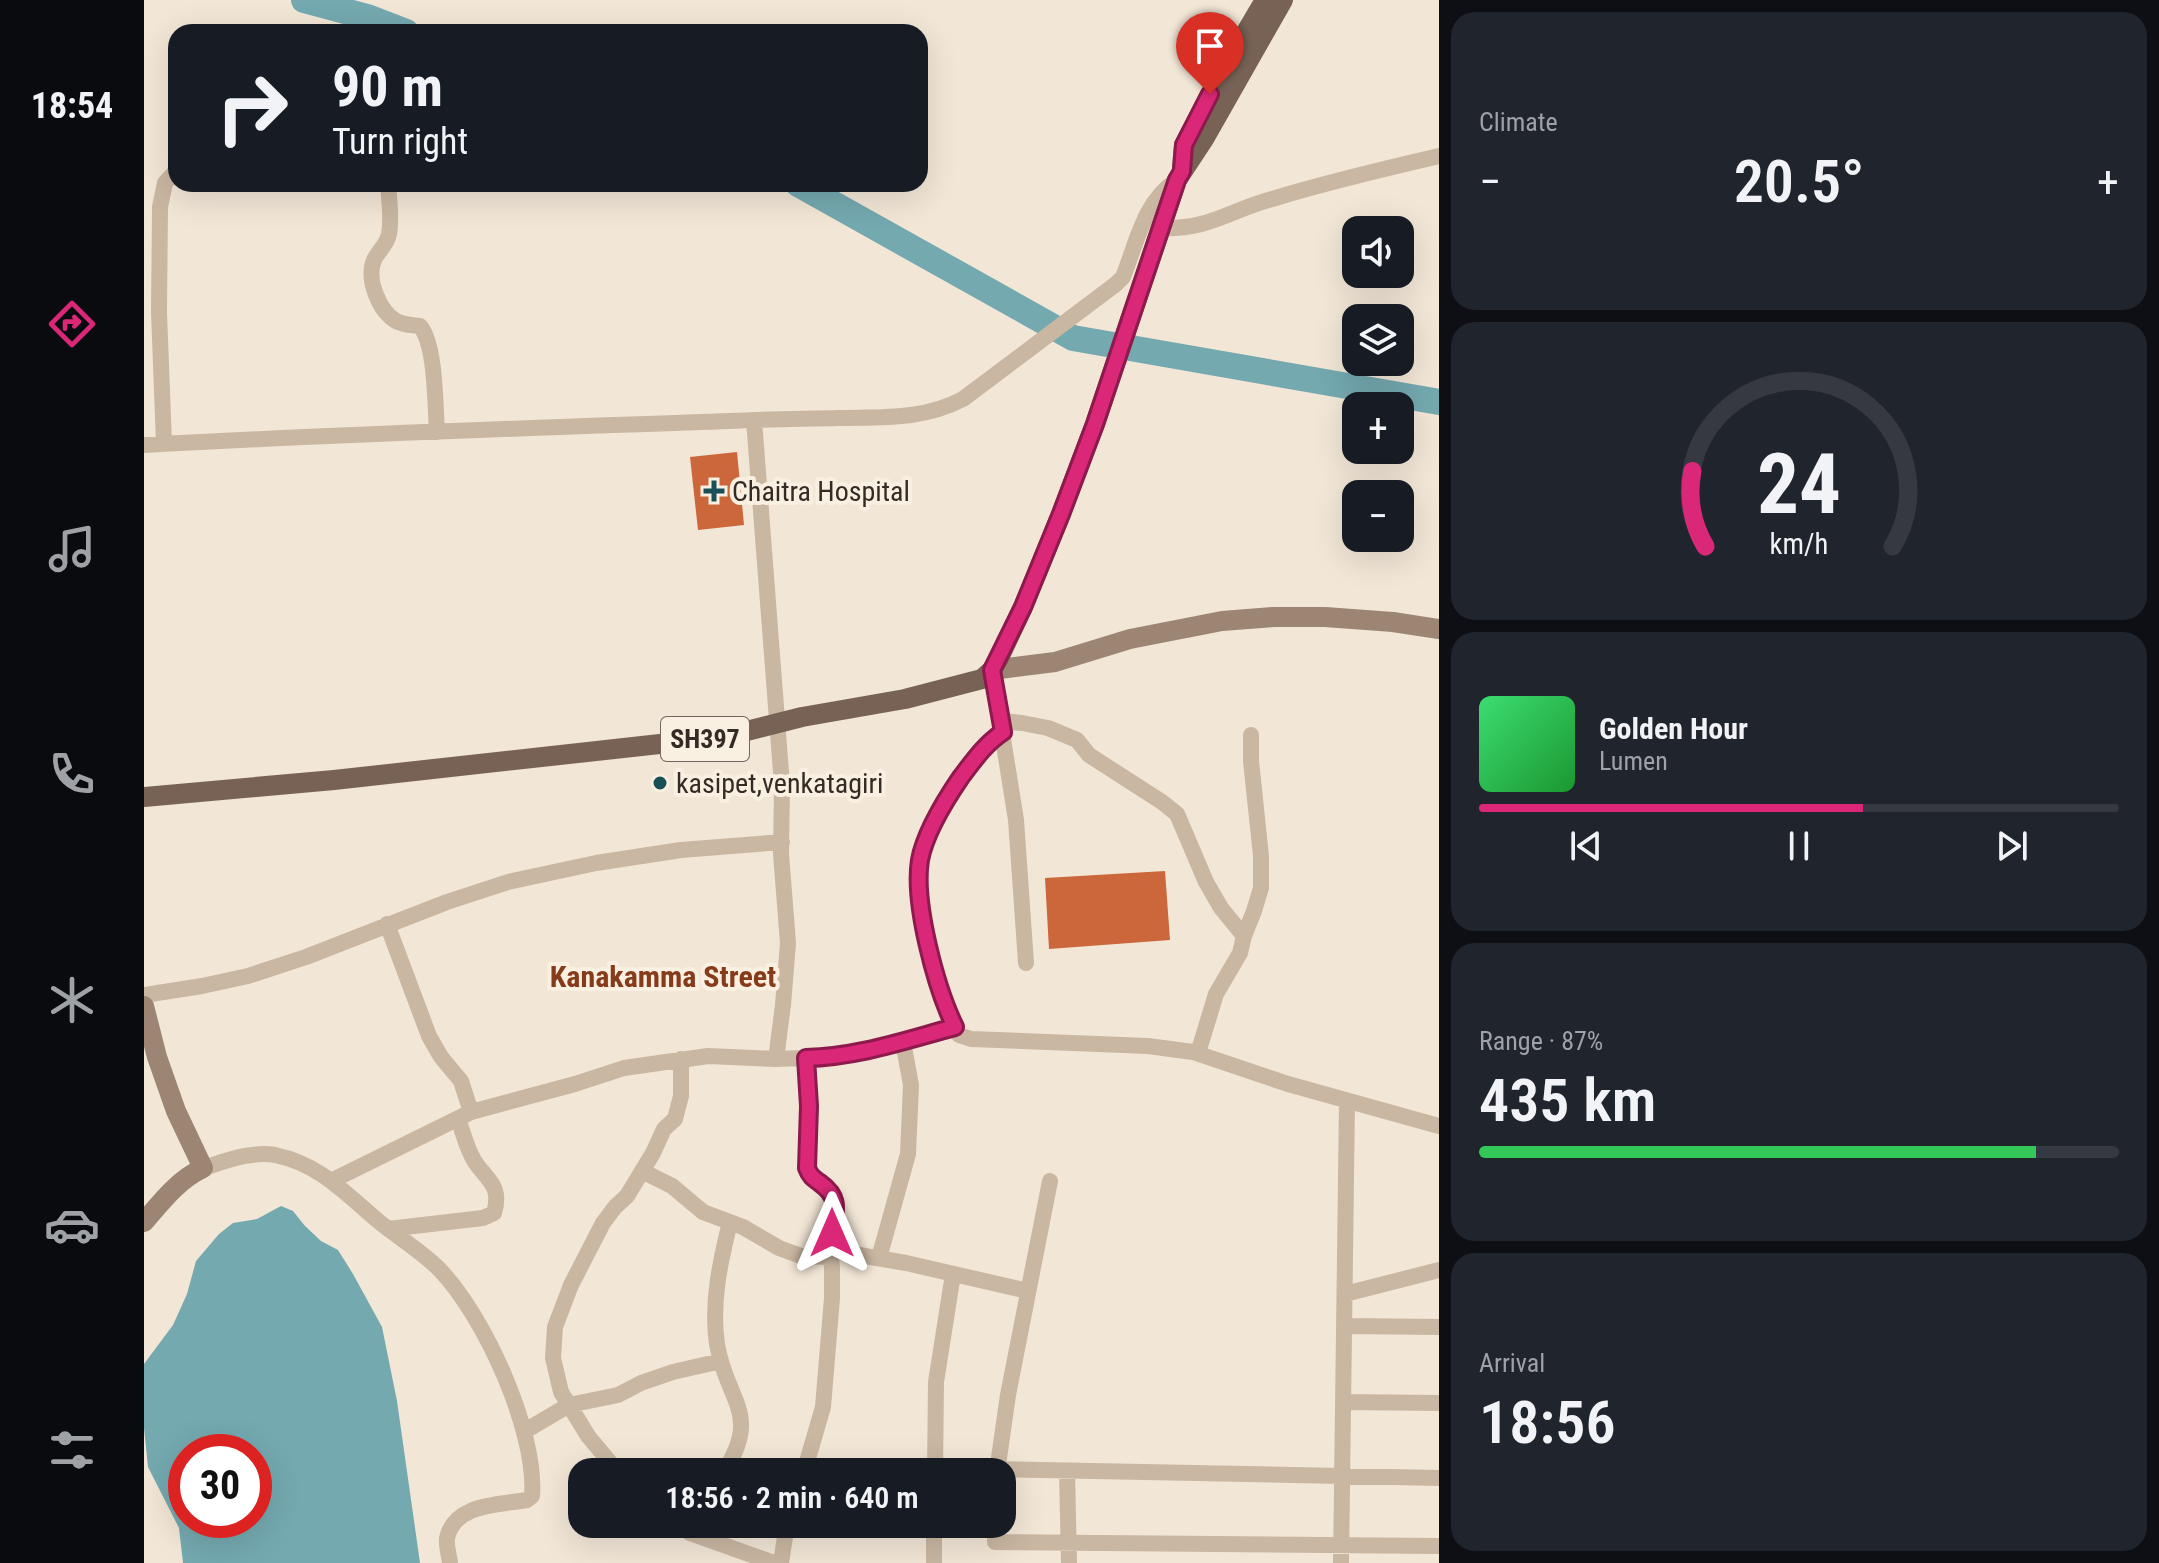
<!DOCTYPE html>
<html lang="en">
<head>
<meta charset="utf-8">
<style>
	:root { --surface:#171b24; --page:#20242c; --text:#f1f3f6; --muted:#9ea1a6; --line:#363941; --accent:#db2777 }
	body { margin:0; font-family:"Roboto Condensed",sans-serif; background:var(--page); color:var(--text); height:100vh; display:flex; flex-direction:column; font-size:30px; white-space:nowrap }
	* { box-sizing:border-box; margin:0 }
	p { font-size:26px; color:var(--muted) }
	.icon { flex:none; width:44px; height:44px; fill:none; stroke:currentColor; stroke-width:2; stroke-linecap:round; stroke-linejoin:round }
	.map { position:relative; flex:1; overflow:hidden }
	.panel { display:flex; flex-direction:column; gap:12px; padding:12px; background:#0d0f14; width:720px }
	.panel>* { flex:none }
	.guide { position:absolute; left:24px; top:24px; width:760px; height:168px; border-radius:24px; box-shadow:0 8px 32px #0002; background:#171b24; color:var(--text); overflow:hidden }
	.buttons { position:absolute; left:1198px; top:216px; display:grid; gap:16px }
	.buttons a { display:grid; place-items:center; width:72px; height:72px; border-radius:16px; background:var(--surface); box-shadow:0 8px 32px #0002; font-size:40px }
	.speed { position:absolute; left:24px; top:1434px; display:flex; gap:16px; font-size:40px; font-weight:700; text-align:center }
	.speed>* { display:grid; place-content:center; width:104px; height:104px; border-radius:50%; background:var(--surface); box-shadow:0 8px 32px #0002; line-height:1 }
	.speed .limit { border:12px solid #d22; background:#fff; color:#111 }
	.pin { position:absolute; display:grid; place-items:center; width:68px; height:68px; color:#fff; margin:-82px -34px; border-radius:50% 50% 50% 0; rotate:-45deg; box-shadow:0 0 8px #0007 }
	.pin .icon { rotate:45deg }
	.me { position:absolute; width:88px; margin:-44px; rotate:0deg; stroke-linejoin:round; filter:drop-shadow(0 0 6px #0008) }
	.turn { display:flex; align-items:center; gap:28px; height:168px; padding:0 32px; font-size:36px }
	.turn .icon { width:104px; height:104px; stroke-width:2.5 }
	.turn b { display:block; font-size:56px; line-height:68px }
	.big { font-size:60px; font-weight:600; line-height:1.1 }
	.panel .widget { flex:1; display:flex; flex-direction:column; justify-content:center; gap:12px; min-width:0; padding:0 28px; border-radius:24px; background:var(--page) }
	.panel .dial { align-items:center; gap:0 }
	.dial svg { height:208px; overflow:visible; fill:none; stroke:var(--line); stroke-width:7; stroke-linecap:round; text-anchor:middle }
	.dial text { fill:var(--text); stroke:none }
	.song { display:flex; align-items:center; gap:24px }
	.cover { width:96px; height:96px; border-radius:12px; background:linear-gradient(135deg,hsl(140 70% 55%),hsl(130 70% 35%)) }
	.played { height:8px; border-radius:4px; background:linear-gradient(90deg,var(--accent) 60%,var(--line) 60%) }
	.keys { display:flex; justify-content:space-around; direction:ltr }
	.heat { display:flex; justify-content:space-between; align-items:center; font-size:44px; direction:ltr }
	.charge { height:12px; border-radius:6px; background:linear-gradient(90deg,#34c759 87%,var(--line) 0) }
	.trip { position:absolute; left:424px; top:1458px; width:448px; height:80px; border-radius:24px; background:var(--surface); box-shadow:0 8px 32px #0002; font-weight:600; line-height:80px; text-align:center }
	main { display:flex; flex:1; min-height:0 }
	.tab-bar { display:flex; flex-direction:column; width:144px; justify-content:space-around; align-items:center; background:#090b0e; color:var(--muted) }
	.tab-bar .icon { width:56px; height:56px }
	.tab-bar .selected { color:var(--accent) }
	.tab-bar b { font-size:36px; color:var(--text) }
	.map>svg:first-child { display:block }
</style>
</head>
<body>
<main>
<nav class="tab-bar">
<b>18:54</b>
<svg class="icon selected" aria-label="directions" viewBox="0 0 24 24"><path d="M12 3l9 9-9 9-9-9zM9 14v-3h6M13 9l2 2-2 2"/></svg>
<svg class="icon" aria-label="music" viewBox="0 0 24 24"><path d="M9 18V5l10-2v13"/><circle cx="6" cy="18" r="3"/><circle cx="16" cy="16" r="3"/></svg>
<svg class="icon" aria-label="phone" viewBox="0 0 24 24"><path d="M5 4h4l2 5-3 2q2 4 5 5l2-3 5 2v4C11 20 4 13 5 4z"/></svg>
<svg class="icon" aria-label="climate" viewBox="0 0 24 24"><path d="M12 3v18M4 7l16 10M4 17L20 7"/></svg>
<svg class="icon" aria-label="car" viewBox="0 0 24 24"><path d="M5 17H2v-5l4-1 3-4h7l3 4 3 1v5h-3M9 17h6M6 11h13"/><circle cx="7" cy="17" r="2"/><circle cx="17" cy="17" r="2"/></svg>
<svg class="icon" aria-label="filters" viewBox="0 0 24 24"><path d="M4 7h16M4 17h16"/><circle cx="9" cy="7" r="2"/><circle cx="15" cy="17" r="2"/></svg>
</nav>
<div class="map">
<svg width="1295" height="1563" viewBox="0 0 1295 1563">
	<rect width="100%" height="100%" fill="#f2e6d6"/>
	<path fill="#74a9b0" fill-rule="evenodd" d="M137,1206l12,5 12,15 16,15 17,9 15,24 29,53 15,74 23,162h-237l-4,-35 -31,-61 -4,-39v-64l29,-39 14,-31 9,-33 23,-27 14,-11 24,-4zM42,1452h68v68h-68z"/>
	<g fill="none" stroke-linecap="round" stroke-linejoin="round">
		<path stroke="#74a9b0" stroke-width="26" d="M160,0l63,17 39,15
			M654,184l275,154 366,64"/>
	</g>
	<path fill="#cb673a" d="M593,452l7,73 -46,5 -8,-73z
		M1021,871l5,69 -121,9 -4,-71z"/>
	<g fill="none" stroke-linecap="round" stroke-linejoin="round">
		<path stroke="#cab7a2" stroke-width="16" d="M244,184c1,16 4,34 1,50 -2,11 -11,17 -15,26 -8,19 5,51 22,61 7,4 16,4 24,5 16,19 15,79 17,106
			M1016,228c49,2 68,-17 112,-29 55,-17 111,-30 167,-43
			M610,420l28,365 -1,69 7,89 -5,62 -7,54
			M20,444l-5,-132 1,-105 5,-24 11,-12
			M0,445c195,-11 391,-17 586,-24 37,-2 73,-2 109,-3 44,-1 84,2 124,-19l153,-115 7,-7c14,-35 21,-76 54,-97
			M848,670l24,150 10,143
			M857,721l21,2 26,5 29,12 12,15 73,47 15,12 29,68 15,26 23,28
			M859,732c-19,12 -30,28 -42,46 -15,22 -36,56 -41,83 -7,50 17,129 39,174l12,4 177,7 45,6 95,32 151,42
			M243,924l42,112 12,21 20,24 10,31
			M0,995l58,-9 46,-10 58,-19 141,-55 61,-20 88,-19 85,-13 101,-8
			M1054,1053l18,-59 24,-41 4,-17 10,-25 7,-23v-32l-10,-95v-26
			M59,1168c23,-7 48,-17 72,-13 44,9 69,37 102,65 20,17 43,30 62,49 45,46 98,162 93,227l-5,4c-28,5 -72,3 -80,38 -1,7 2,17 3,25
			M498,1171l30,15 31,26 40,15 36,21 22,8 30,1
			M189,1180l138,-68 104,-28 49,-16 84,-12 68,3 55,-2 34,-6 90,-24
			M244,1229l95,-11 11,-5c8,-27 -6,-32 -19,-51 -8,-12 -12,-30 -17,-43
			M686,1250l76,13 122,28
			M735,1258l29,-104 3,-69 -8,-43
			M1201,1294l94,-24
			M1201,1326l94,1
			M1199,1402l96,1
			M381,1431l44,-26 49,-10 23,-12 32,-11 48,-11
			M853,1469l442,9
			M923,1471l2,92
			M474,1472l-30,-36 -27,-44 -8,-34 2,-31 16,-42 32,-62 12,-16 12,-11 26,-43 11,-24 11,-10 6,-23v-37
			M580,1472c38,-59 2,-71 -7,-128 -6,-40 3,-82 13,-122
			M660,1472l19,-65 9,-109v-30l-2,-18 6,-50 -6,-9 -20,-15 -3,-8 2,-62 -3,-48
			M791,1472l1,-90 17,-108
			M853,1472l11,-77 42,-214
			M534,1524l12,9 84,30
			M852,1524l-1,18 444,4
			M637,1563l6,-39
			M790,1563v-39
			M1197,1563l6,-462"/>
		<path stroke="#9d8573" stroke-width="20" d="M848,670l63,-8 75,-23 92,-18 52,-4h51l68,5 46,7
			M0,1006l13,51 19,54 27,57c-25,12 -41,33 -59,54"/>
		<path stroke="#776255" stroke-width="20" d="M1038,167l2,-22 36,-69 45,-76
			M0,797l190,-17 389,-43 79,-20 103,-18 77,-20 10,-9 7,-12 24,-51 38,-93 34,-90 82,-244 27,-41 79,-139"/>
	</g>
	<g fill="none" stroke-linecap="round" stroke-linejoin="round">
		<g stroke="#8e194d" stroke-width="20">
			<path id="route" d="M688,1233c3,-22 9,-35 -12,-50 -7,-5 -10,-7 -13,-15l2,-62 -3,-48c52,-1 100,-18 149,-31 -19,-39 -42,-124 -35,-167 5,-27 26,-61 41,-83 13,-17 24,-33 42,-45l-11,-62 31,-63 38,-93 34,-90 82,-244 5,-9 2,-26 26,-51"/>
		</g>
		<use href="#route" stroke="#db2777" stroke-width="14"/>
	</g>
	<g fill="#194f57" stroke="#faf0e2" stroke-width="3">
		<path d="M566 479h8v8h8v8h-8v8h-8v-8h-8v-8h8z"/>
		<circle cx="516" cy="783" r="8"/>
	</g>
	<g text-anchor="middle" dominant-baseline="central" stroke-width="8" stroke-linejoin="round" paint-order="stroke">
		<rect fill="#faf0e2" stroke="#6f665e" stroke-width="2" x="517" y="717" width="88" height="44" rx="6"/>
		<g font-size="26" font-weight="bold" fill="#342b25">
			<text x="561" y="739">SH397</text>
		</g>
		<g font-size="28" fill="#342b25" stroke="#faf0e2" text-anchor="start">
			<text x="588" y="491">Chaitra Hospital</text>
			<text x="532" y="783">kasipet,venkatagiri</text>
		</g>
		<g font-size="30" font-weight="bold" fill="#863b1b" stroke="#faf0e2">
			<text x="519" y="976">Kanakamma Street</text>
		</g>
	</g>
</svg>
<div class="buttons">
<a><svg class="icon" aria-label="sound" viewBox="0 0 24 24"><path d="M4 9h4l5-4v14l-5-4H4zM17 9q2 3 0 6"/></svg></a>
<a><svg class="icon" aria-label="layers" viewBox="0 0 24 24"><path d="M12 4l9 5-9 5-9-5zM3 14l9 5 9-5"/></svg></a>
<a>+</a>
<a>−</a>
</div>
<div class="speed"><div class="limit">30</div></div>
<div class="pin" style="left:1066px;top:94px;background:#d93025"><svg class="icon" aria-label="arrive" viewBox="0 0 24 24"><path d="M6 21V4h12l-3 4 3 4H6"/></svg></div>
<svg class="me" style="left:688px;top:1233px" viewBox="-20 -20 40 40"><path d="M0-17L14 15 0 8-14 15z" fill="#db2777" stroke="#fff" stroke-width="4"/></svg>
<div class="trip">18:56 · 2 min · 640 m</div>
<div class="guide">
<div class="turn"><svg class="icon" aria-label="right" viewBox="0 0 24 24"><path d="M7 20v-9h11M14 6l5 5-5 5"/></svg><div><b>90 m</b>Turn right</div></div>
</div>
</div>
<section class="panel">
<div class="widget"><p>Climate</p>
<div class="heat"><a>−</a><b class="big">20.5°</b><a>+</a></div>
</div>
<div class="widget dial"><svg viewBox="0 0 100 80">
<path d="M14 69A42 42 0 1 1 86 69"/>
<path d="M14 69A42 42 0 0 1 9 40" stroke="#db2777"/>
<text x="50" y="56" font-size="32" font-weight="700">24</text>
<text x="50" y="72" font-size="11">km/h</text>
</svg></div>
<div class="widget">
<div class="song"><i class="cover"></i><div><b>Golden Hour</b><p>Lumen</p></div></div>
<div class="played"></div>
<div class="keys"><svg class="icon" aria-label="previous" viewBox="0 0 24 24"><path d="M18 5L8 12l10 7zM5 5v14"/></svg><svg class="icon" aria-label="pause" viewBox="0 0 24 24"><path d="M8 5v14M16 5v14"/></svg><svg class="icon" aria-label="next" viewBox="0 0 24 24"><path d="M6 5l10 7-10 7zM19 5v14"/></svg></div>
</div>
<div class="widget"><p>Range · 87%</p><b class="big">435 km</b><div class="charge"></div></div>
<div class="widget"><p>Arrival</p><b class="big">18:56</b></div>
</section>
</main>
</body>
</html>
